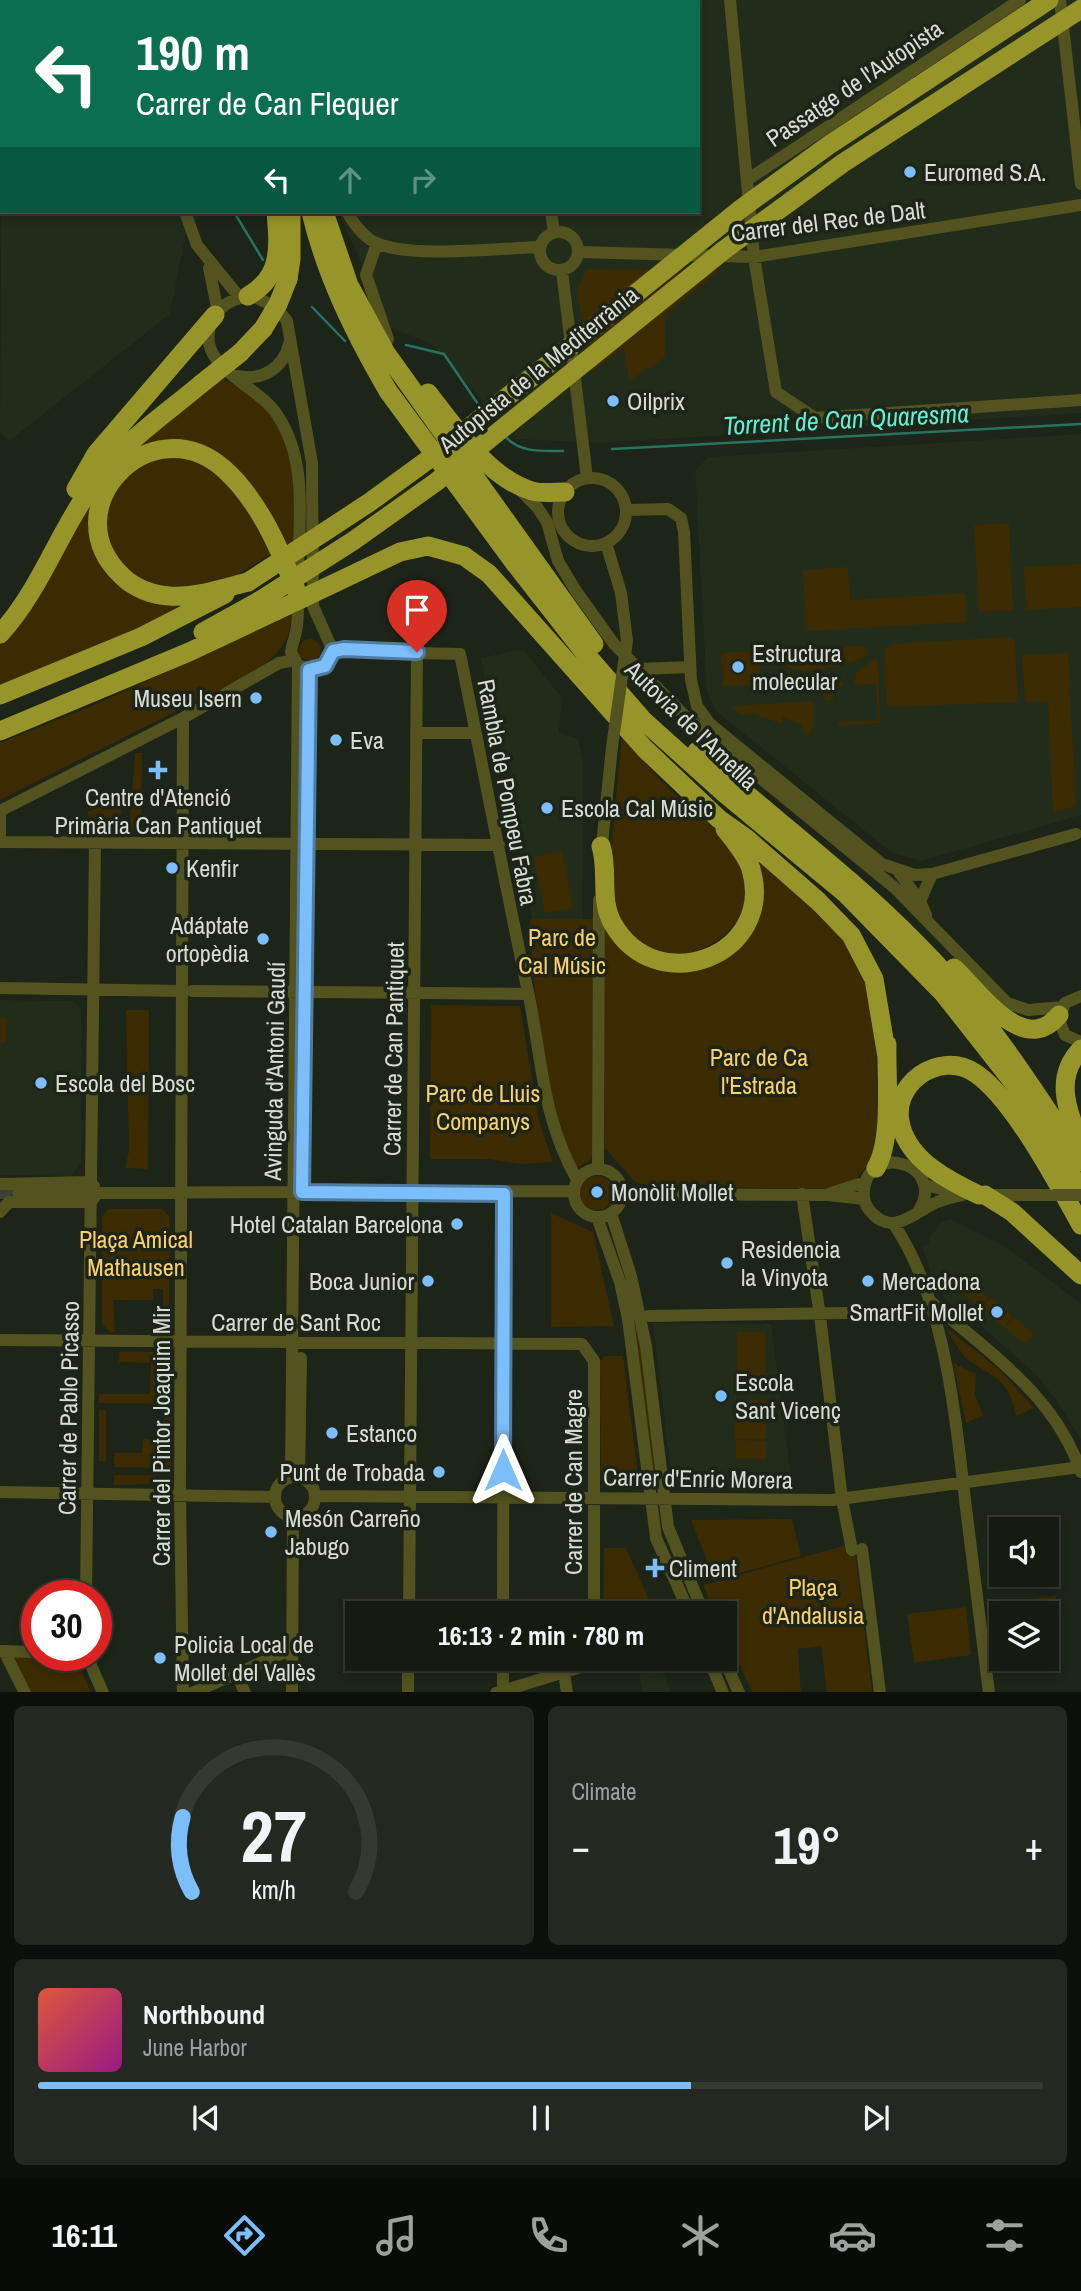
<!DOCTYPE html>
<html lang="en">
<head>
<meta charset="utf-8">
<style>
	:root { --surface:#161b12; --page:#232820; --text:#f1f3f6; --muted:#9ea19f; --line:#353932; --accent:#7cbef9 }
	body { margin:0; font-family:"Archivo Narrow",sans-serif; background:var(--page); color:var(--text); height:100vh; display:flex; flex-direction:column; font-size:26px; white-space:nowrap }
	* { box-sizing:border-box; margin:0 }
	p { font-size:23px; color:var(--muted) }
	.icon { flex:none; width:38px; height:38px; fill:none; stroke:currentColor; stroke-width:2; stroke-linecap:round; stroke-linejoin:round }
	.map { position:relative; height:1692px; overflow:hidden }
	.sheet { display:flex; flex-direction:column; gap:14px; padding:14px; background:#0c0f0a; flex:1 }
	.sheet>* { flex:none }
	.guide { position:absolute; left:0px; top:0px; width:700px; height:214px; box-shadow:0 4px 10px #0003,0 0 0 2px var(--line); background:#0b6e4f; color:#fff; overflow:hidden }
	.buttons { position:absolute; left:989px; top:1517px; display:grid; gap:14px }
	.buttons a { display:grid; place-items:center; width:70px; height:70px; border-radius:0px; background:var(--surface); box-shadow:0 4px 10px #0003,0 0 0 2px var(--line); font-size:35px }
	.speed { position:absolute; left:21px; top:1580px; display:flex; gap:14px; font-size:35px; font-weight:700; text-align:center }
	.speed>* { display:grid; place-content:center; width:91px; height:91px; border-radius:50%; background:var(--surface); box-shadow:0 4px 10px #0003,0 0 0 2px var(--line); line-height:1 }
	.speed .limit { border:10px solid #d22; background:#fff; color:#111 }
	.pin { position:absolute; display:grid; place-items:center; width:60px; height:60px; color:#fff; margin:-72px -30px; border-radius:50% 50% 50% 0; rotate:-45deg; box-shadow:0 0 7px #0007 }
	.pin .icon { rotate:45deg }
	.me { position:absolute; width:77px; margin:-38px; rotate:0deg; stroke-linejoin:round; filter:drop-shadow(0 0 5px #0008) }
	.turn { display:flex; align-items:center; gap:24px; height:147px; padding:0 21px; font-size:32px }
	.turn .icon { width:91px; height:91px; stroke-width:2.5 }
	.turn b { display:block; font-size:49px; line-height:60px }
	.lanes { display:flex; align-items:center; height:66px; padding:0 21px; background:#0003; justify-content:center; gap:35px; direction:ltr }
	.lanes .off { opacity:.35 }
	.big { font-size:52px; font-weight:800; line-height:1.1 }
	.sheet .widget { flex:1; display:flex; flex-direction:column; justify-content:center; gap:10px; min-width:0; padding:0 24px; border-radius:10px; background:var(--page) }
	.sheet .dial { align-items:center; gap:0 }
	.dial svg { height:182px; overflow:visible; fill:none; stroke:var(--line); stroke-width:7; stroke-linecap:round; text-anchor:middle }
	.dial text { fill:var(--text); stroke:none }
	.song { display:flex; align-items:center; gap:21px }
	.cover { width:84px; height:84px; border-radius:10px; background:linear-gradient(135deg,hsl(10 70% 55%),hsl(310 70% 35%)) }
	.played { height:7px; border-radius:4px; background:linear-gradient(90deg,var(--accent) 65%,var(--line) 65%) }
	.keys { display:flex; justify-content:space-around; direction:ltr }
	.heat { display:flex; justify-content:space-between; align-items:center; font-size:38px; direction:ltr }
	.sheet .tiles { flex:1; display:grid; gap:14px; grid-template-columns:1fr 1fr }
	.widget:last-child { grid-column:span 2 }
	.trip { position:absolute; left:345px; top:1601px; width:392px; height:70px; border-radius:0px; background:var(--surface); box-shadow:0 4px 10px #0003,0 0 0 2px var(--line); font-weight:800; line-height:70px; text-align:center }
	.menu { display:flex; height:112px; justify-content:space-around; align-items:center; background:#090b07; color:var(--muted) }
	.menu .icon { width:49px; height:49px }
	.menu .on { color:var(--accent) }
	.menu b { font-size:32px; color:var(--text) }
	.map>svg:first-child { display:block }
</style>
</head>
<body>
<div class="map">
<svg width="1081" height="1693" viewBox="0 0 1081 1693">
	<rect width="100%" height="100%" fill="#1d2418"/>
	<path fill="#222c1a" d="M0,0h265l-263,2v38z
		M319,0h762v413l-482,30 -83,-4 -84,-95 -41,-16 -53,-116h360v-210z
		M2,60v152h198l-15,26 -15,76 -162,128 -8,-10z
		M1081,434v381l-160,46 -30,-9 -174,-140 -10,-20 -12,-221 13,-14z
		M523,649l39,49 -3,34 19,7 5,21 -1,159h-50l-51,-261z
		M0,1000l73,1 8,8v155l-10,12 -71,-1z
		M950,1219l56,28 75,57v135l-24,-38 -22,-27 -57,-51 -29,-20 -14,-17 -13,-40 7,-3v-5l13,-16z
		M653,1323l118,1 21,160 -120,-1z
		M657,1659l14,33h-29l-3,-21 -8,-11z"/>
	<path fill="#3c2b00" d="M587,269l133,1 -55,45v42l-36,24 -5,-33 -34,24 -13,-83z
		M221,377c77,44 74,81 75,163l-14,8 -44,-73 -92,-28 -55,69 49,79 38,12 -44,23 -134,55v-45l112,-176z
		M163,455c63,3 81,49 108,99l-36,22 -24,7 -40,6 -36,-10 -30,-38 -1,-27 21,-42z
		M1009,523l4,87 -34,2 -5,-87z
		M1081,564v43l-55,3 -2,-43z
		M848,567l2,33 115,-7 2,29 -161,9 -3,-61z
		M291,615c2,25 -18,44 -37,57l-254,128v-57l101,-41z
		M1011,637l4,5 3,60 -131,5 -3,-57 8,-6z
		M299 650a11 11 0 1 1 22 0a11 11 0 1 1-22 0Z
		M860,646l7,3 -3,8c-19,10 -86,28 -89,-7z
		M747,651c16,5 13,19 14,34l-38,1 -2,-33z
		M1068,653l8,153 -23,7 -5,-112 -23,1 -3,-47z
		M875,659l3,3 2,61 -41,3 -1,-4 40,-2 -2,-36 -22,1 2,-13z
		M790,673l22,4 1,6 -39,2 1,-7z
		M835,678h6l2,8 -10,1v13l-8,1 -1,-14z
		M813,701l1,23 -5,12 -5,-2 -2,-9 -20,-8v7l-29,-10 -12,1 -10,-9z
		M622,735c14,17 27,34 42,49 26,27 72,53 81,91 9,42 -24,72 -61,79 -11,2 -26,3 -36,-3 -12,-7 -32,-37 -42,-49z
		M135,753h7l-1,79h-12z
		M88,801l33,7 -1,24h-26l-7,-21h5z
		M562,851l11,57 -28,5 -11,-56z
		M751,853l93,81 24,48 8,50 2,85 -3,37 -20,27 -21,8 -187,-3 -13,-5 -29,-33 -1,-225 51,40 86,-23z
		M532,919h61l-1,236 -1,5 -13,7c-33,-24 -46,-202 -48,-247z
		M431,1005l89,1 19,116 14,40 -31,2 -34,-5h-58z
		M126,1010h23l-1,159 -23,-1 4,-17z
		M0,1018h7l-1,24 -5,1v29z
		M580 1193a17 17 0 1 1 34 0a17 17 0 1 1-34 0Z
		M109,1209h53l8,8 -1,109 -6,6v-43h-10v11h-40l2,32h-5l-8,-8v-108z
		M551,1213l42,19 21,94 -63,1z
		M966,1279l22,18 -8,10 -23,-18z
		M990,1298l23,18 -9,11 -23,-18z
		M1014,1317l20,17 -8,10 -21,-16z
		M639,1326l19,145 -7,1 -19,-145z
		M946,1328l53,41 35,39 -18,8c-8,-38 -20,-37 -48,-56 -8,-7 -16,-23 -22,-32z
		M737,1332h28v58h-28z
		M119,1352h44l8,8v108h-7v-64l-65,-1v-9h51l1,-31 -32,-1z
		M604,1356h19l16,127 -38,-2 -1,-120z
		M953,1363l23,11 -1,21 8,20 -17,8z
		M736,1400h31v19h-32z
		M99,1410h7v51h-7z
		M735,1421h31v18h-31z
		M143,1439h13v29l-42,-1v-14h28z
		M736,1440l30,1v18h-31z
		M114,1475h42v9l-42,1z
		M792,1519l9,37 -86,24 -24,-60z
		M854,1543l18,149h-45l-6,-46 -23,3 3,43h-49l-27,-59 -1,-19 -9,-1 -12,-28z
		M604,1548h22l29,65h-52z
		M1056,1596l5,48 -14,2 -1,-32h-45v38h-4l-7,-48z
		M966,1607l5,48 -57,8 -7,-49z
		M14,1657h61l16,35h-60z"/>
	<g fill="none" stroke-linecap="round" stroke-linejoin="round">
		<path stroke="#267364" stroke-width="2.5" d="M0,58l2,1
			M234,212l29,48
			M312,307l33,34
			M406,345l38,9 36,53
			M505,436c14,17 37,15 58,15
			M612,449l469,-25"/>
		<path stroke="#394034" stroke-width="12" stroke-dasharray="12 6" stroke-linecap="butt" d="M0,1193h18"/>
		<path stroke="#535320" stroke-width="12" d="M522,0l1,2
			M730,0l24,257 22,135 39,26 266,-18
			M1060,0l21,184
			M331,2v-2
			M0,81l2,1
			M747,180l273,-180
			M185,212l12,33 43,53
			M347,212c7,12 16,25 29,31 37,16 122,5 164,4
			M551,212l3,20
			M540 251a19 19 0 1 1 38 0a19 19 0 1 1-38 0Z
			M377,243l-11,32 22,64
			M579,252l175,5 327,-52
			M209,268l9,44
			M562,271l25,207
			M255,297l21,10 11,14 25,142 1,143 20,45c-5,20 -19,21 -35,14l-7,-13c1,-9 5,-16 6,-26 2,-17 0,-36 1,-53 1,-53 10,-111 -20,-157 -17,-27 -64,-43 -69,-73 -4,-27 19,-48 46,-46z
			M237,376c25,5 46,-7 52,-32
			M558 512a34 34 0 1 1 68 0a34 34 0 1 1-68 0Z
			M520,490l17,17 10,15 11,39 18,30 38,53 73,74 208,170 112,115 21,7 35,-3
			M627,510l41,-1 13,9 3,14 7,148 6,26 13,18 172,140 33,11 17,-1 144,-40
			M606,543l15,50 6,48
			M333,651l127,3c23,113 44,226 68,338 15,71 13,122 49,188
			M639,669l51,-2
			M183,718l-3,777 3,198
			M416,733h56
			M0,842l499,3
			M0,842v-31l183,-93 96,-55 15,-3
			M601,854l11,-107
			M898,871l22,30
			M926,915l-6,-14 12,-27
			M304,923l5,-253
			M0,988l183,3
			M192,991l336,3
			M1081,996l-16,7 -6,17 6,15 16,7
			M598,1169l1,-269
			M574 1193a24 24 0 1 1 48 0a24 24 0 1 1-48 0Z
			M0,1184l90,-2 4,4
			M924,1185l37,8
			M18,1193l556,-2
			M831,1193l35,-11
			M622,1194l206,1 36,4
			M802,1194l18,122 22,183 10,51
			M986,1195h68
			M0,1212l9,-10h81l4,-4
			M918,1212c31,-47 -49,-72 -54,-22 -1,9 2,18 9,24 21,22 42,-2 62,-11 10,-5 21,-6 31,-9
			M611,1213l20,63 15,70 22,181 36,87
			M597,1217l23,65 8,37 28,219 34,76
			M893,1223c53,78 62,193 73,285 8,62 15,123 23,185
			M929,1300c58,52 125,93 152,172
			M648,1316l271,-4
			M0,1340l582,4 12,17v253
			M299,1476l2,-118
			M291,1477l7,-812
			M275 1497a20 20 0 1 1 40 0a20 20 0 1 1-40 0Z
			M0,1492l275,5
			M315,1496l517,4 248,-33
			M862,1549l18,144
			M86,1596l9,-753
			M409,1614l8,-962
			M503,1614l1,-421
			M0,1651l37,1
			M4,1651l21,42
			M87,1656l16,37
			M503,1659v31
			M709,1659l14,34
			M724,1659l15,34
			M564,1672l3,21
			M240,1681l5,12
			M192,1693l100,-44
			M292,1693l1,-175
			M408,1693v-34
			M496,1693l111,-34"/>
		<path stroke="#979529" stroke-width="19" d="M276,2v-2
			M291,2v-2
			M305,2v-2
			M311,212c15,64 44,122 77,179l128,174 68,87 59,68 81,73 122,101 97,99 74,94 64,104
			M324,212l25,73 37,68 208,291
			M288,279l3,-20v-47
			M248,296c34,-19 31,-49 28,-84
			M240,353l23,-24
			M428,393c27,34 60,85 104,98 10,3 22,1 33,1
			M76,489l20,-35 119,-139
			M464,556l25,18 156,175 74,70 27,19 72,63 33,34 23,44 13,78
			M248,582c-25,6 -53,16 -79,14 -17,-1 -35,-8 -47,-20 -71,-67 28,-172 102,-107 35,31 56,81 73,123
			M203,632l56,-31
			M0,634c41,-45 59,-103 94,-151 29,-41 69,-67 107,-99
			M0,695l141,-58 84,-43
			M0,731l189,-79 87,-41
			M697,751c72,65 149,121 217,190 66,65 117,143 167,221
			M601,846c8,25 -2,54 12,78 44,77 163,31 138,-55 -4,-13 -17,-29 -26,-40
			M954,968c26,24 70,90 105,47
			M1081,1145c-13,-34 -28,-67 0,-96
			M876,1168c17,-29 10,-90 11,-124
			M979,1195c-30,-14 -69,-34 -78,-69 -12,-41 38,-77 74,-53 38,25 83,111 106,152
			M985,1195l27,17 69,63"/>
		<path stroke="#535320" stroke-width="12" d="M612,747l15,-106
			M1054,1195h27"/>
		<path stroke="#979529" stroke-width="19" d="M263,329l15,-25 10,-25
			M201,384l39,-31
			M248,582l122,-80 70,-51 302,-243 87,-63 220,-145
			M259,601l94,-60 83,-59 288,-232 119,-87 238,-154
			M276,611l124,-59 28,-6 36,10"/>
	</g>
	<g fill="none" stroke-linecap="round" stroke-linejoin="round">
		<g stroke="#517ca2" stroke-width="18">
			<path id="route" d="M417,652l-73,-3 -11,2 -8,15 -16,4 -7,522 202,2 -1,276"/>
		</g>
		<use href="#route" stroke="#7cbef9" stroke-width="12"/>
	</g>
	<g fill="#7cbef9" stroke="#1d2418" stroke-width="2.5">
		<circle cx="910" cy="172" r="7"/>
		<circle cx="613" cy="401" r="7"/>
		<circle cx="738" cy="667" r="7"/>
		<circle cx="256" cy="698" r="7"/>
		<circle cx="336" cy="740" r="7"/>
		<path d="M154.5 759.5h7v7h7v7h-7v7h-7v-7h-7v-7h7z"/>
		<circle cx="547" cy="808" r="7"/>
		<circle cx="172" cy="868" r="7"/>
		<circle cx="263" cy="939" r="7"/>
		<circle cx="41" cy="1083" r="7"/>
		<circle cx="597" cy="1192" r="7"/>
		<circle cx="457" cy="1224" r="7"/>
		<circle cx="727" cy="1263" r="7"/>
		<circle cx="428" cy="1281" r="7"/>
		<circle cx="868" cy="1281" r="7"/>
		<circle cx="997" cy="1312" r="7"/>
		<circle cx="721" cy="1396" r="7"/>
		<circle cx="332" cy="1433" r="7"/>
		<circle cx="439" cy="1472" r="7"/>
		<circle cx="271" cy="1532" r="7"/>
		<path d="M651.5 1557.5h7v7h7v7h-7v7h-7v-7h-7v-7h7z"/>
		<circle cx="160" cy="1658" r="7"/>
	</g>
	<g text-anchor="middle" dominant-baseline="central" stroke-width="7" stroke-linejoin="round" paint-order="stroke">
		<g font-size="24" fill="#d7dcd4" stroke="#1d2418">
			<text transform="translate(854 83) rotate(-34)">Passatge de l'Autopista</text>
			<text transform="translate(828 221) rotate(-7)">Carrer del Rec de Dalt</text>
			<text transform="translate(538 369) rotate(-39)">Autopista de la Mediterrània</text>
			<text transform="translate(692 725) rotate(44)">Autovia de l'Ametlla</text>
			<text transform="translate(508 792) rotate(79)">Rambla de Pompeu Fabra</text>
			<text transform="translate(393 1049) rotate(-89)">Carrer de Can Pantiquet</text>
			<text transform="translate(274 1071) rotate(-89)">Avinguda d'Antoni Gaudí</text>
			<text x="296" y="1322">Carrer de Sant Roc</text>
			<text transform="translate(68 1408) rotate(-89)">Carrer de Pablo Picasso</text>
			<text transform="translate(161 1436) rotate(-90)">Carrer del Pintor Joaquim Mir</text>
			<text transform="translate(698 1478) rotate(1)">Carrer d'Enric Morera</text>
			<text transform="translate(573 1482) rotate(-90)">Carrer de Can Magre</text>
		</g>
		<g font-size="24" fill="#d7dcd4" stroke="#1d2418" text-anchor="start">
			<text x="924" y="172">Euromed S.A.</text>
			<text x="627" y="401">Oilprix</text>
			<text x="752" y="653">Estructura<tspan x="752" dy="28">molecular</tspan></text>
			<text x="242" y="698" text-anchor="end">Museu Isern</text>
			<text x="350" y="740">Eva</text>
			<text x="158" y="797" text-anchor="middle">Centre d'Atenció<tspan x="158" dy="28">Primària Can Pantiquet</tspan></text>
			<text x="561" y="808">Escola Cal Músic</text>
			<text x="186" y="868">Kenfir</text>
			<text x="249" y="925" text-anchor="end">Adáptate<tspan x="249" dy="28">ortopèdia</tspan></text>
			<text x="55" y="1083">Escola del Bosc</text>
			<text x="611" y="1192">Monòlit Mollet</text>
			<text x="443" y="1224" text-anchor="end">Hotel Catalan Barcelona</text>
			<text x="741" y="1249">Residencia<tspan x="741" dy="28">la Vinyota</tspan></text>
			<text x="414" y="1281" text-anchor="end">Boca Junior</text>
			<text x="882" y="1281">Mercadona</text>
			<text x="983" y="1312" text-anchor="end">SmartFit Mollet</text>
			<text x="735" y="1382">Escola<tspan x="735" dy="28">Sant Vicenç</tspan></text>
			<text x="346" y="1433">Estanco</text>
			<text x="425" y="1472" text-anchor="end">Punt de Trobada</text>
			<text x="285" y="1518">Mesón Carreño<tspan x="285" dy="28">Jabugo</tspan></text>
			<text x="669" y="1568">Climent</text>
			<text x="174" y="1644">Policia Local de<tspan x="174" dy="28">Mollet del Vallès</tspan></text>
		</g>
		<g font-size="24" fill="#fcd06c" stroke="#1d2418">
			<text x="562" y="937">Parc de<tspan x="562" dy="28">Cal Músic</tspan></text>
			<text x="759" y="1057">Parc de Ca<tspan x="759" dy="28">l'Estrada</tspan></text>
			<text x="483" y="1093">Parc de Lluis<tspan x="483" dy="28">Companys</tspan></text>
			<text x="136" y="1239">Plaça Amical<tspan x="136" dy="28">Mathausen</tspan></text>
			<text x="813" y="1587">Plaça<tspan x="813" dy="28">d'Andalusia</tspan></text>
		</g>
		<g font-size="26" font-style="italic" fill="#63eed2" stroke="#1d2418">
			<text transform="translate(846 419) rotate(-3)">Torrent de Can Quaresma</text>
		</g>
	</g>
</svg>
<div class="buttons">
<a><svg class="icon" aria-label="sound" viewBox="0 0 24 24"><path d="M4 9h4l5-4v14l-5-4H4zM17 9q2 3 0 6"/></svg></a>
<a><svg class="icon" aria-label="layers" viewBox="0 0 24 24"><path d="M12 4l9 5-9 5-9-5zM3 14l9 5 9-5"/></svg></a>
</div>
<div class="speed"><div class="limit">30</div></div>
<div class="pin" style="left:417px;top:652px;background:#d93025"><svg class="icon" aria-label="arrive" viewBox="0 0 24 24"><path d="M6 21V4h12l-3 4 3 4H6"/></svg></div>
<svg class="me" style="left:503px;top:1470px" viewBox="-20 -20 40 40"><path d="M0-17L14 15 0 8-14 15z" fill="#7cbef9" stroke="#fff" stroke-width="4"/></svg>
<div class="trip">16:13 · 2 min · 780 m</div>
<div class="guide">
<div class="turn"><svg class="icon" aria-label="left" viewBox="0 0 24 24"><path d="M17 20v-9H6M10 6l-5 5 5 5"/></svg><div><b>190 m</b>Carrer de Can Flequer</div></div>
<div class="lanes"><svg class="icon" aria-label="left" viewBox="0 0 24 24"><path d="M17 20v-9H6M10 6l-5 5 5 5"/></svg><svg class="icon off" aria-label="ahead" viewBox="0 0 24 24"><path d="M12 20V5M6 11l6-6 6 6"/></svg><svg class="icon off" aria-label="right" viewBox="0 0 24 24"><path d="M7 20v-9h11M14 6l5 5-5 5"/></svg></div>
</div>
</div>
<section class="sheet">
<div class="tiles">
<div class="widget dial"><svg viewBox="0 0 100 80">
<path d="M14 69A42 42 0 1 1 86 69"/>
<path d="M14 69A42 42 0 0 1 10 36" stroke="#7cbef9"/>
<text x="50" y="56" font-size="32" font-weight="700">27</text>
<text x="50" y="72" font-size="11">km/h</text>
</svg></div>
<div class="widget"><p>Climate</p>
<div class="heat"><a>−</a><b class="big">19°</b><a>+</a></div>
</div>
<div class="widget">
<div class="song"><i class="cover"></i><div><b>Northbound</b><p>June Harbor</p></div></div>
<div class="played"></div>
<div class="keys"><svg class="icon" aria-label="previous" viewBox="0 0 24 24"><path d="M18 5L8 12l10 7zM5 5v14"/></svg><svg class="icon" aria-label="pause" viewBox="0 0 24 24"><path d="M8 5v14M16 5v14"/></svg><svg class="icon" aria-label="next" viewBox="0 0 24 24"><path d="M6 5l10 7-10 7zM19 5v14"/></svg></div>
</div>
</div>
</section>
<nav class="menu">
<b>16:11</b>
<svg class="icon on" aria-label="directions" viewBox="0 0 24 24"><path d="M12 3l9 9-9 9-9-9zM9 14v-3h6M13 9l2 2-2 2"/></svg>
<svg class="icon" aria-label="music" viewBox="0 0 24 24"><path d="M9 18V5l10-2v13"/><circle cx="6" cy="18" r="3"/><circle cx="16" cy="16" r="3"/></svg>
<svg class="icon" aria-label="phone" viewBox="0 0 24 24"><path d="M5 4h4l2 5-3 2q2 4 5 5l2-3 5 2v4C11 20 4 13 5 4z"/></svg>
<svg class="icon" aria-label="climate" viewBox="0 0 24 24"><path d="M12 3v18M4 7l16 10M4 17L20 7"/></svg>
<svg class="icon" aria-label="car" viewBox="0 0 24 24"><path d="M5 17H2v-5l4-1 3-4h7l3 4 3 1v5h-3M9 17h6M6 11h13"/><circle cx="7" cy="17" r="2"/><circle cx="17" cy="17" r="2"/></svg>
<svg class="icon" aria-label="filters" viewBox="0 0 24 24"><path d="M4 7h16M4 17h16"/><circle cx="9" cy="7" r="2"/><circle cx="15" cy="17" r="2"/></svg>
</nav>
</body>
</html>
